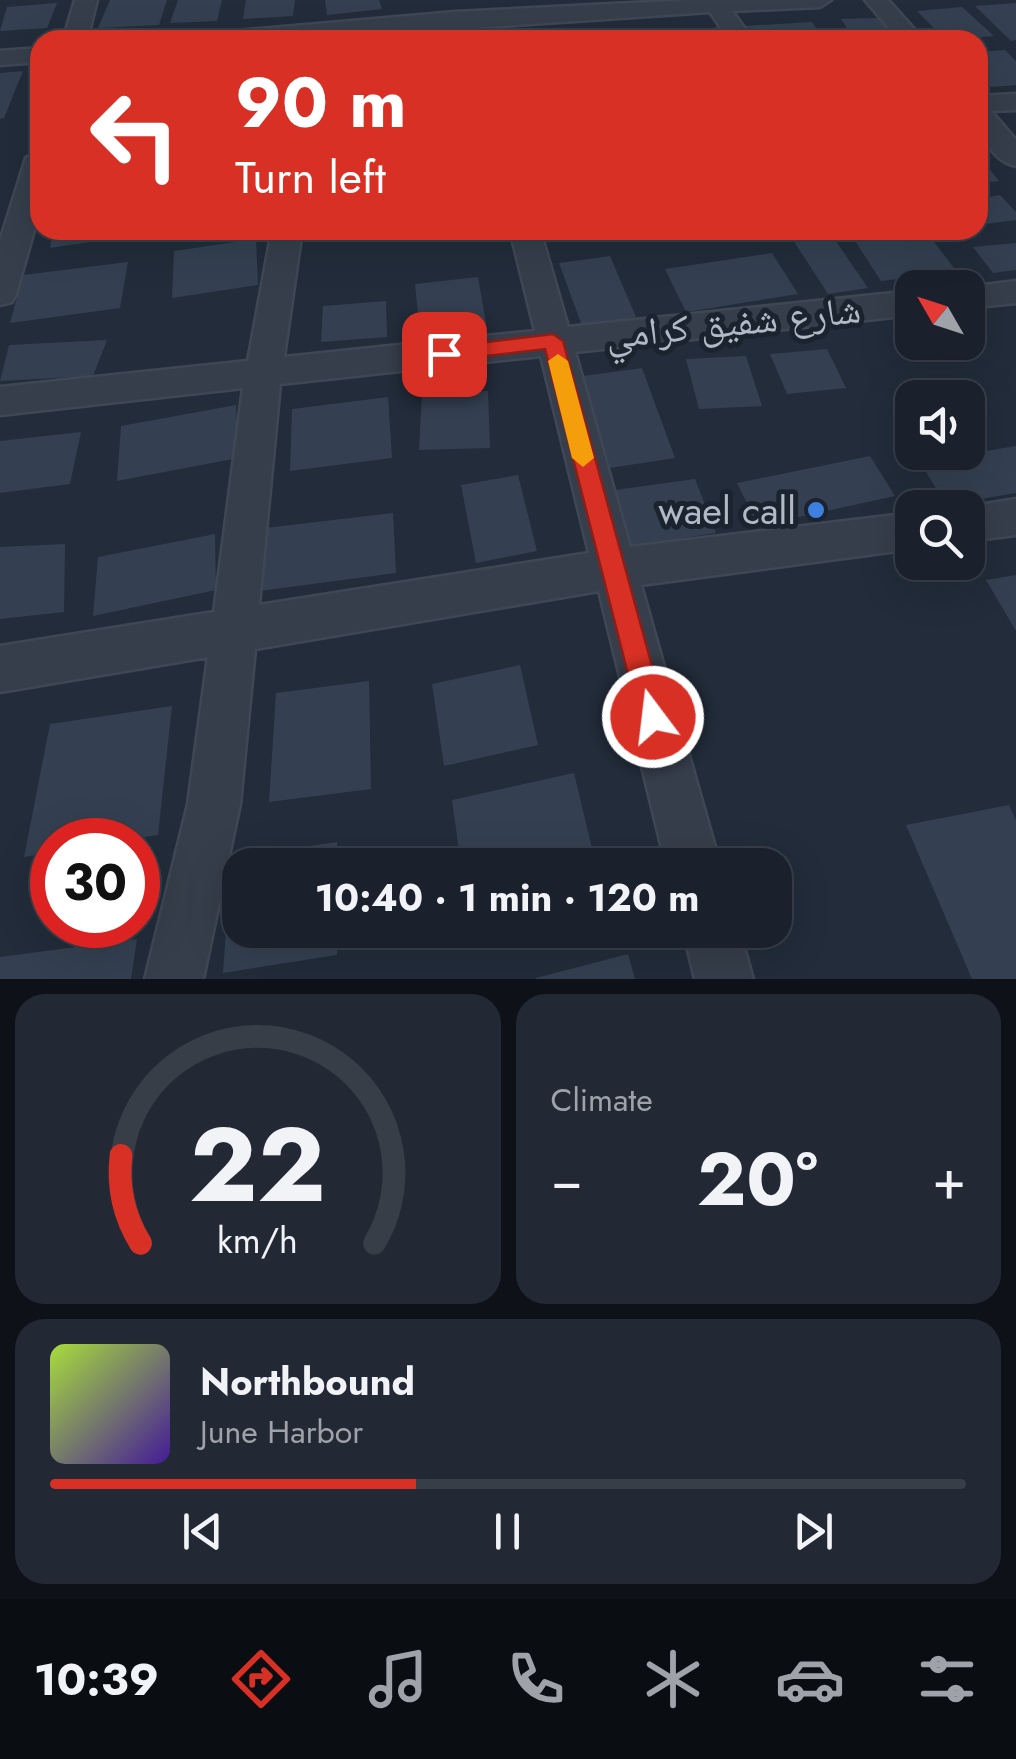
<!DOCTYPE html>
<html lang="en">
<head>
<meta charset="utf-8">
<style>
	:root { --surface:#1a212c; --page:#232934; --text:#f1f3f6; --muted:#9fa3a9; --line:#383e48; --accent:#d93025 }
	body { margin:0; font-family:Jost,"Noto Naskh Arabic",sans-serif; background:var(--page); color:var(--text); height:100vh; display:flex; flex-direction:column; font-size:38px; white-space:nowrap }
	* { box-sizing:border-box; margin:0 }
	p { font-size:32px; color:var(--muted) }
	.icon { flex:none; width:55px; height:55px; fill:none; stroke:currentColor; stroke-width:2; stroke-linecap:round; stroke-linejoin:round }
	.map { position:relative; height:979px; overflow:hidden }
	.side { display:flex; flex-direction:column; gap:15px; padding:15px; background:#0e1218; flex:1 }
	.side>* { flex:none }
	.hud { position:absolute; left:30px; top:30px; width:958px; height:210px; border-radius:30px; box-shadow:0 10px 40px #0002,0 0 0 2px var(--line); background:#d93025; color:#fff; overflow:hidden }
	.needle { width:65px; rotate:309deg }
	.buttons { position:absolute; left:895px; top:270px; display:grid; gap:20px }
	.buttons a { display:grid; place-items:center; width:90px; height:90px; border-radius:20px; background:var(--surface); box-shadow:0 10px 40px #0002,0 0 0 2px var(--line); font-size:50px }
	.speed { position:absolute; left:30px; top:818px; display:flex; gap:20px; font-size:50px; font-weight:700; text-align:center }
	.speed>* { display:grid; place-content:center; width:130px; height:130px; border-radius:50%; background:var(--surface); box-shadow:0 10px 40px #0002,0 0 0 2px var(--line); line-height:1 }
	.speed .limit { border:15px solid #d22; background:#fff; color:#111 }
	.pin { position:absolute; display:grid; place-items:center; width:85px; height:85px; color:#fff; margin:-42px; border-radius:20px; box-shadow:0 5px 15px #0006 }
	.me { position:absolute; width:110px; margin:-55px; rotate:345deg; stroke-linejoin:round; filter:drop-shadow(0 0 8px #0008) }
	.turn { display:flex; align-items:center; gap:35px; height:210px; padding:0 40px; font-size:45px }
	.turn .icon { width:130px; height:130px; stroke-width:2.5 }
	.turn b { display:block; font-size:70px; line-height:85px }
	.big { font-size:75px; font-weight:700; line-height:1.1 }
	.side .widget { flex:1; display:flex; flex-direction:column; justify-content:center; gap:15px; min-width:0; padding:0 35px; border-radius:30px; background:var(--page) }
	.side .dial { align-items:center; gap:0 }
	.dial svg { height:260px; overflow:visible; fill:none; stroke:var(--line); stroke-width:7; stroke-linecap:round; text-anchor:middle }
	.dial text { fill:var(--text); stroke:none }
	.song { display:flex; align-items:center; gap:30px }
	.cover { width:120px; height:120px; border-radius:15px; background:linear-gradient(135deg,hsl(80 70% 55%),hsl(260 70% 35%)) }
	.played { height:10px; border-radius:5px; background:linear-gradient(90deg,var(--accent) 40%,var(--line) 40%) }
	.keys { display:flex; justify-content:space-around; direction:ltr }
	.heat { display:flex; justify-content:space-between; align-items:center; font-size:55px; direction:ltr }
	.side .tiles { flex:1; display:grid; gap:15px; grid-template-columns:1fr 1fr }
	.widget:last-child { grid-column:span 2 }
	.trip { position:absolute; left:222px; top:848px; width:570px; height:100px; border-radius:30px; background:var(--surface); box-shadow:0 10px 40px #0002,0 0 0 2px var(--line); font-weight:700; line-height:100px; text-align:center }
	.tabs { display:flex; height:160px; justify-content:space-around; align-items:center; background:#0a0d12; color:var(--muted) }
	.tabs .icon { width:70px; height:70px }
	.tabs .active { color:var(--accent) }
	.tabs b { font-size:45px; color:var(--text) }
	.map>svg:first-child { display:block }
</style>
</head>
<body>
<div class="map">
<svg width="1016" height="979" viewBox="0 0 1016 979">
	<rect width="100%" height="100%" fill="#222c3a"/>
	<path fill="#344051" d="M110,0h57l-8,25 -61,3z
		M178,0h44l-5,21 -47,2z
		M246,0h49l-2,16 -50,3z
		M325,0h54l3,9 -55,6z
		M57,3l-10,25 -47,3 7,-24z
		M1016,3v37l-5,1 -36,-35z
		M962,7l32,29 -48,4 -29,-29z
		M878,18l18,22h-41l-14,-21z
		M812,22l12,18h-73l-8,-14z
		M721,27l9,13h-47l-6,-9z
		M663,29l6,11h-47l-4,-8z
		M1005,50l11,11v24l-25,2 -13,-15v-20z
		M23,71l-19,47 -4,1v-46z
		M978,155l21,26 -21,2z
		M1000,195l16,17v8l-38,5v-26z
		M53,230h51l-1,10 -53,8z
		M848,230h77l32,42 -76,9z
		M831,234l37,54 -40,6 -35,-54z
		M256,239l2,46 -86,13 2,-47z
		M1016,243v27l-23,3 -20,-26z
		M772,253l26,41 -112,18 -21,-43z
		M610,256l26,61 -54,9 -23,-63z
		M128,262l-8,46 -110,15 13,-48z
		M478,277l9,52 -67,7 -5,-52z
		M386,301l1,36 -66,5 2,-36z
		M107,340l-14,36 -93,5 9,-36z
		M827,349l19,39 -59,6 -17,-40z
		M746,356l16,50 -63,3 -13,-50z
		M642,368l33,90 -65,10 -27,-92z
		M488,391l2,57 -71,2 3,-57z
		M388,397l4,61 -102,13 2,-62z
		M236,405l2,53 -121,23 4,-55z
		M81,432l-11,52 -70,9v-52z
		M1016,446v47l-70,12 -26,-43z
		M870,456l25,40 -137,30 -21,-43z
		M518,475l19,76 -61,12 -15,-78z
		M695,479l21,54 -91,14 -17,-56z
		M393,513l3,60 -143,19 4,-63z
		M215,534l1,56 -123,26 5,-59z
		M65,544l-1,68 -64,7v-72z
		M1016,575v56l-30,-51z
		M520,665l18,80 -94,21 -12,-82z
		M369,681l2,108 -102,13 7,-109z
		M172,706l-14,129 -33,5h-73v12l-28,5 26,-133z
		M574,773l22,92h-135l-9,-65z
		M1009,805l7,15v159h-44l-66,-154z
		M337,842v23h-97v65h97v25l-114,18 8,-115z
		M137,939l-6,40h-131v-22z
		M628,954l7,25h-99v-1z"/>
	<g fill="none" stroke-linecap="round" stroke-linejoin="round">
		<g stroke="#3f4754" stroke-width="5">
			<path id="minor" d="M75,0h22l-10,40h-24z
				M691,0h140l-11,7 -88,4 21,29h-24l-19,-28 -416,28h-93l12,-7 242,-21z
				M865,0h23l36,40h-25z
				M40,48v14l-40,3v-14z
				M1016,94v16l-25,1 25,29v26c-31,-7 -38,-43 -38,-70z
				M40,150v59l-24,85 -4,8 -12,3v-64l26,-83z
				M272,230h30l-18,127 251,-26 -25,-101h30l28,97 344,-36v24l-337,37 55,195 282,-34v36l-271,36 79,280h-54l-67,-274 -344,58 -15,155 -37,175h-58l43,-175 20,-147 -208,35v-46l214,-34 29,-224 -243,27v-28l248,-26zM541,356l48,197 -330,52 21,-221z
				M1016,281v22l-48,5v-20h-7z
				M1016,499v36l-48,6v-33h-7z
				M683,930h56l14,49h-58z"/>
		</g>
		<use href="#minor" fill="#363e4b" fill-rule="evenodd"/>
	</g>
	<path fill="#d93025" stroke="#8d1f18" stroke-width="2.5" d="M553,334l10,7 103,376 -4,10 -9,4 -10,-4 -4,-10 -94,-368 -101,12 -10,-7 10,-7z"/>
	<path fill="#f59e0b" d="M558,354l10,7 26,97 -11,9 -11,-9 -24,-97z"/>
	<circle fill="#3f7fe0" stroke="#1b232f" stroke-width="4" cx="816" cy="510" r="10"/>
	<g text-anchor="middle" dominant-baseline="central" stroke-width="10" stroke-linejoin="round" paint-order="stroke">
		<g font-size="38" fill="#b1b9c7" stroke="#1b232f">
			<text transform="translate(733 322) rotate(-6)">شارع شفيق كرامي</text>
		</g>
		<g font-size="38" fill="#b1b9c7" stroke="#1b232f" text-anchor="end">
			<text x="796" y="510">wael call</text>
		</g>
	</g>
</svg>
<div class="buttons">
<a><svg class="needle" viewBox="-14 -14 28 28"><path d="M0-13l5 13h-10z" fill="#e53935"/><path d="M0 13l5-13h-10z" fill="#9fa3a9"/></svg></a>
<a><svg class="icon" aria-label="sound" viewBox="0 0 24 24"><path d="M4 9h4l5-4v14l-5-4H4zM17 9q2 3 0 6"/></svg></a>
<a><svg class="icon" aria-label="search" viewBox="0 0 24 24"><circle cx="10" cy="10" r="6"/><path d="M15 15l6 6"/></svg></a>
</div>
<div class="speed"><div class="limit">30</div></div>
<div class="pin" style="left:444px;top:354px;background:#d93025"><svg class="icon" aria-label="arrive" viewBox="0 0 24 24"><path d="M6 21V4h12l-3 4 3 4H6"/></svg></div>
<svg class="me" style="left:653px;top:717px" viewBox="-20 -20 40 40"><circle r="17" fill="#d93025" stroke="#fff" stroke-width="3"/><path d="M0-11L8 9 0 5-8 9z" fill="#fff"/></svg>
<div class="trip">10:40 · 1 min · 120 m</div>
<div class="hud">
<div class="turn"><svg class="icon" aria-label="left" viewBox="0 0 24 24"><path d="M17 20v-9H6M10 6l-5 5 5 5"/></svg><div><b>90 m</b>Turn left</div></div>
</div>
</div>
<section class="side">
<div class="tiles">
<div class="widget dial"><svg viewBox="0 0 100 80">
<path d="M14 69A42 42 0 1 1 86 69"/>
<path d="M14 69A42 42 0 0 1 8 42" stroke="#d93025"/>
<text x="50" y="56" font-size="32" font-weight="700">22</text>
<text x="50" y="72" font-size="11">km/h</text>
</svg></div>
<div class="widget"><p>Climate</p>
<div class="heat"><a>−</a><b class="big">20°</b><a>+</a></div>
</div>
<div class="widget">
<div class="song"><i class="cover"></i><div><b>Northbound</b><p>June Harbor</p></div></div>
<div class="played"></div>
<div class="keys"><svg class="icon" aria-label="previous" viewBox="0 0 24 24"><path d="M18 5L8 12l10 7zM5 5v14"/></svg><svg class="icon" aria-label="pause" viewBox="0 0 24 24"><path d="M8 5v14M16 5v14"/></svg><svg class="icon" aria-label="next" viewBox="0 0 24 24"><path d="M6 5l10 7-10 7zM19 5v14"/></svg></div>
</div>
</div>
</section>
<nav class="tabs">
<b>10:39</b>
<svg class="icon active" aria-label="directions" viewBox="0 0 24 24"><path d="M12 3l9 9-9 9-9-9zM9 14v-3h6M13 9l2 2-2 2"/></svg>
<svg class="icon" aria-label="music" viewBox="0 0 24 24"><path d="M9 18V5l10-2v13"/><circle cx="6" cy="18" r="3"/><circle cx="16" cy="16" r="3"/></svg>
<svg class="icon" aria-label="phone" viewBox="0 0 24 24"><path d="M5 4h4l2 5-3 2q2 4 5 5l2-3 5 2v4C11 20 4 13 5 4z"/></svg>
<svg class="icon" aria-label="climate" viewBox="0 0 24 24"><path d="M12 3v18M4 7l16 10M4 17L20 7"/></svg>
<svg class="icon" aria-label="car" viewBox="0 0 24 24"><path d="M5 17H2v-5l4-1 3-4h7l3 4 3 1v5h-3M9 17h6M6 11h13"/><circle cx="7" cy="17" r="2"/><circle cx="17" cy="17" r="2"/></svg>
<svg class="icon" aria-label="filters" viewBox="0 0 24 24"><path d="M4 7h16M4 17h16"/><circle cx="9" cy="7" r="2"/><circle cx="15" cy="17" r="2"/></svg>
</nav>
</body>
</html>
